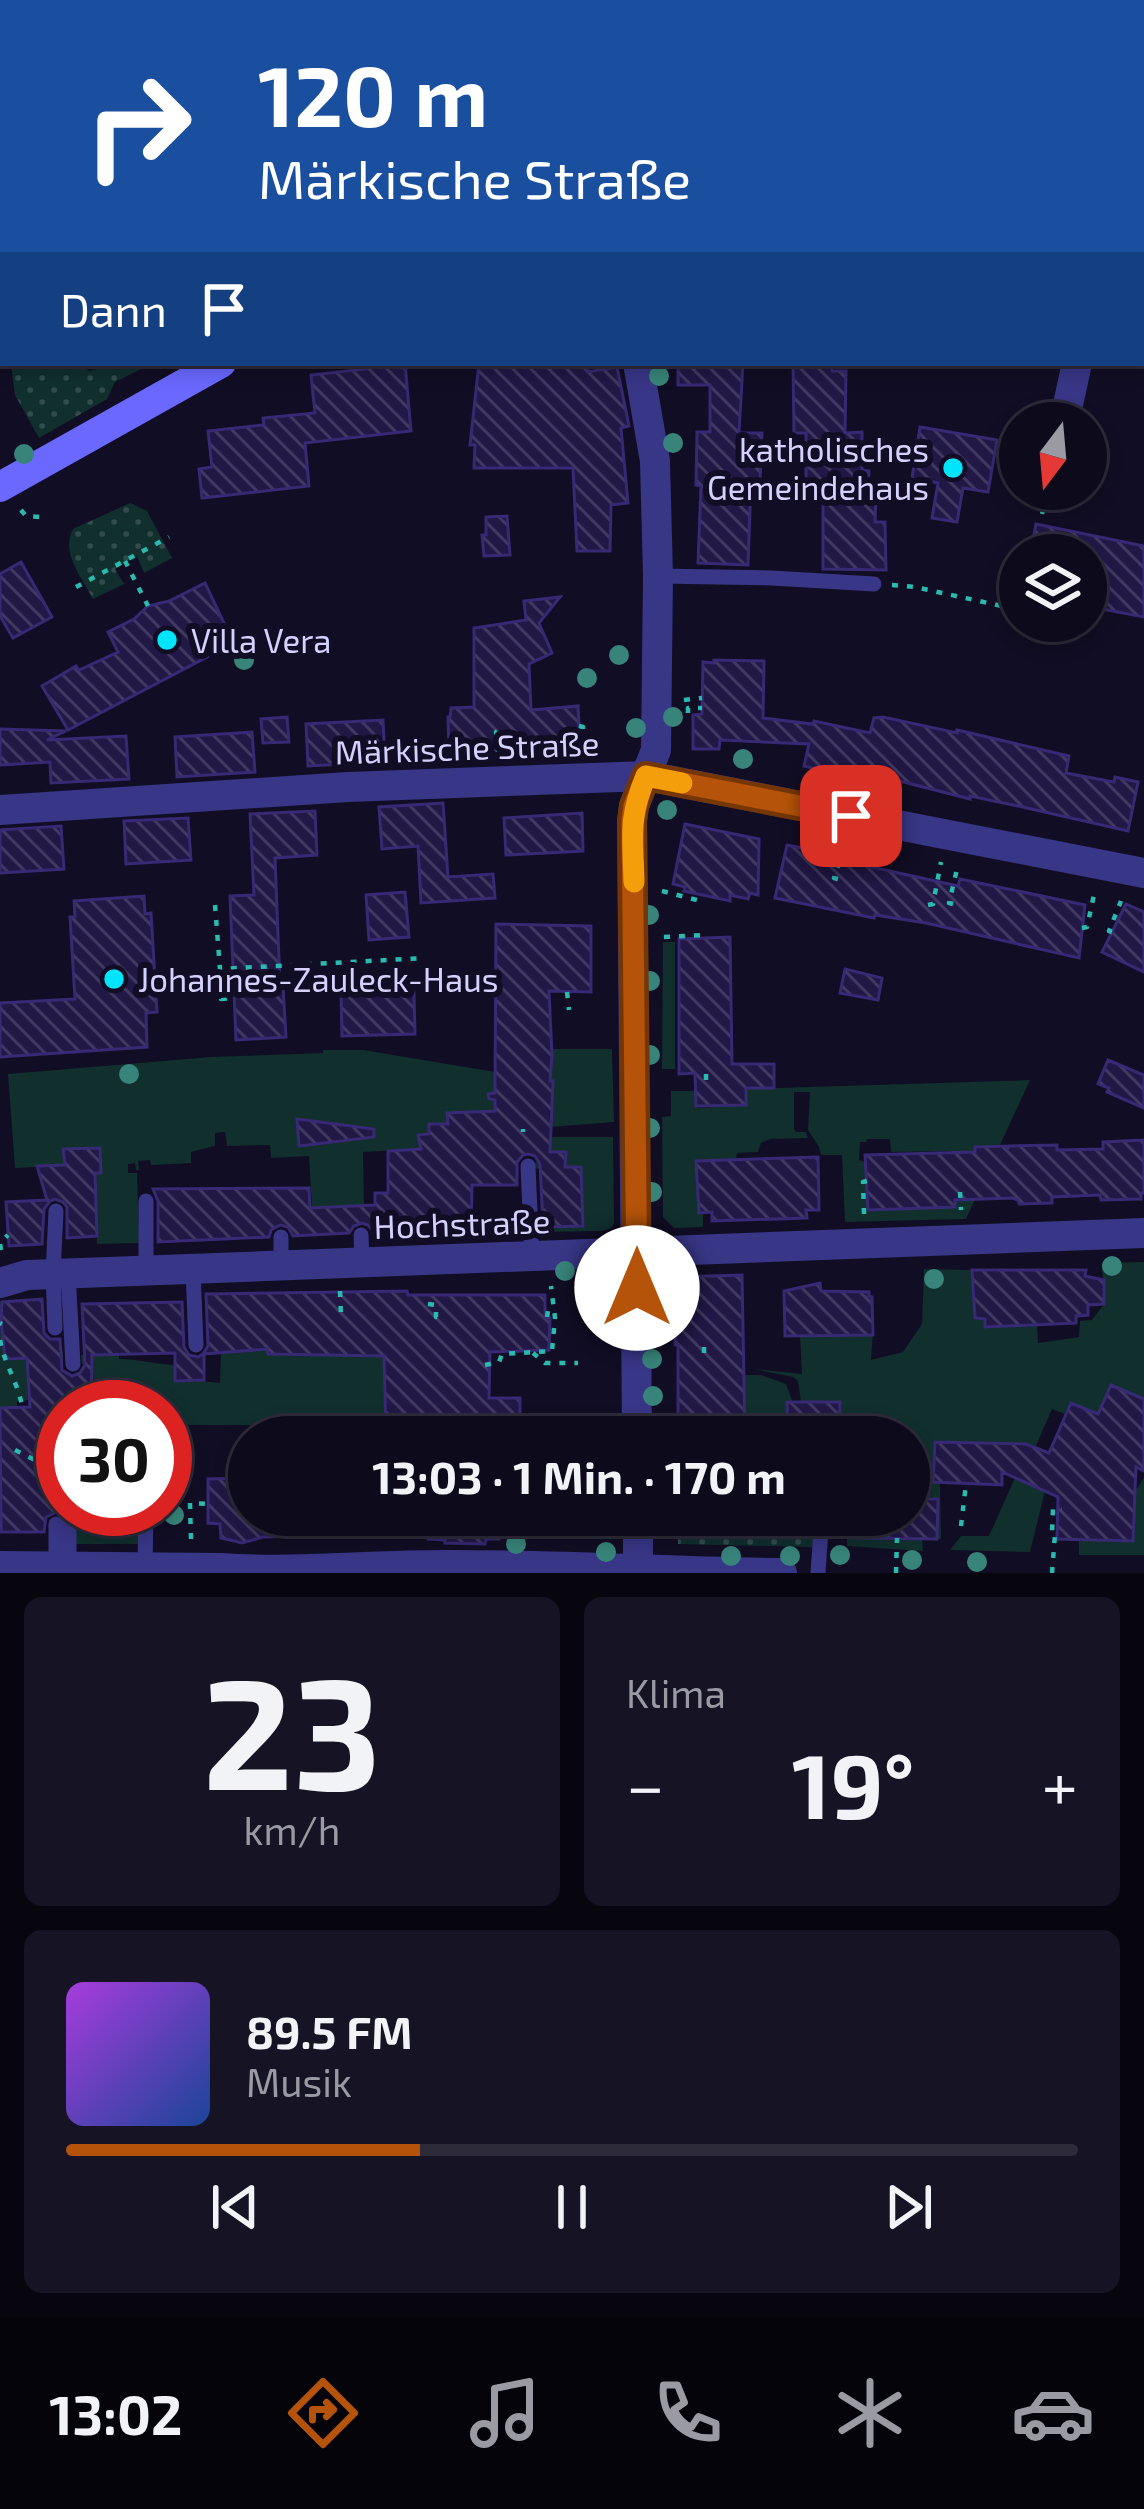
<!DOCTYPE html>
<html lang="de">
<head>
<meta charset="utf-8">
<style>
	:root { --surface:#0d0a1b; --page:#161324; --text:#f1f3f6; --muted:#9a9aa3; --line:#2d2b3a; --accent:#b45309 }
	body { margin:0; font-family:"Exo 2",sans-serif; background:var(--page); color:var(--text); height:100vh; display:flex; flex-direction:column; font-size:45px; white-space:nowrap }
	* { box-sizing:border-box; margin:0 }
	p { font-size:39px; color:var(--muted) }
	.icon { flex:none; width:66px; height:66px; fill:none; stroke:currentColor; stroke-width:2; stroke-linecap:round; stroke-linejoin:round }
	.map { position:relative; height:1573px; overflow:hidden }
	.drawer { display:flex; flex-direction:column; gap:24px; padding:24px; background:#07060f; flex:1 }
	.drawer>* { flex:none }
	.guide { position:absolute; left:0px; top:0px; width:1146px; height:366px; box-shadow:0 6px 18px #0003,0 0 0 3px var(--line); background:#1a4fa0; color:#fff; overflow:hidden }
	.needle { width:78px; rotate:196deg }
	.fabs { position:absolute; left:999px; top:402px; display:grid; gap:24px }
	.fabs a { display:grid; place-items:center; width:108px; height:108px; border-radius:50%; background:var(--surface); box-shadow:0 6px 18px #0003,0 0 0 3px var(--line); font-size:60px }
	.speed { position:absolute; left:36px; top:1380px; display:flex; gap:24px; font-size:60px; font-weight:700; text-align:center }
	.speed>* { display:grid; place-content:center; width:156px; height:156px; border-radius:50%; background:var(--surface); box-shadow:0 6px 18px #0003,0 0 0 3px var(--line); line-height:1 }
	.speed .limit { border:18px solid #d22; background:#fff; color:#111 }
	.pin { position:absolute; display:grid; place-items:center; width:102px; height:102px; color:#fff; margin:-51px; border-radius:24px; box-shadow:0 6px 18px #0006 }
	.me { position:absolute; width:132px; margin:-66px; rotate:0deg; stroke-linejoin:round; filter:drop-shadow(0 0 9px #0008) }
	.turn { display:flex; align-items:center; gap:42px; height:252px; padding:0 60px; font-size:54px }
	.turn .icon { width:156px; height:156px; stroke-width:2.5 }
	.turn b { display:block; font-size:84px; line-height:102px }
	.then { display:flex; align-items:center; height:114px; padding:0 60px; background:#0003; gap:24px; font-size:45px }
	.big { font-size:90px; font-weight:700; line-height:1.1 }
	.drawer .widget { flex:1; display:flex; flex-direction:column; justify-content:center; gap:18px; min-width:0; padding:0 42px; border-radius:18px; background:var(--page) }
	.drawer .dial { align-items:center; gap:0 }
	.dial b { font-size:156px; line-height:1 }
	.song { display:flex; align-items:center; gap:36px }
	.cover { width:144px; height:144px; border-radius:18px; background:linear-gradient(135deg,hsl(280 70% 55%),hsl(220 70% 35%)) }
	.played { height:12px; border-radius:6px; background:linear-gradient(90deg,var(--accent) 35%,var(--line) 35%) }
	.keys { display:flex; justify-content:space-around; direction:ltr }
	.heat { display:flex; justify-content:space-between; align-items:center; font-size:66px; direction:ltr }
	.drawer .tiles { flex:1; display:grid; gap:24px; grid-template-columns:1fr 1fr }
	.widget:last-child { grid-column:span 2 }
	.trip { position:absolute; left:228px; top:1416px; width:702px; height:120px; border-radius:60px; background:var(--surface); box-shadow:0 6px 18px #0003,0 0 0 3px var(--line); font-weight:700; line-height:120px; text-align:center }
	.menu { display:flex; height:192px; justify-content:space-around; align-items:center; background:#05040b; color:var(--muted) }
	.menu .icon { width:84px; height:84px }
	.menu .selected { color:var(--accent) }
	.menu b { font-size:54px; color:var(--text) }
	.map>svg:first-child { display:block }
</style>
</head>
<body>
<div class="map">
<svg width="1144" height="1573" viewBox="0 0 1144 1573">
	<defs>
		<pattern id="grass-dots" width="8" height="8" patternUnits="userSpaceOnUse" patternTransform="scale(3)"><rect width="8" height="8" fill="#102f2d"/><path d="M2 2h.1M6 6h.1" fill="none" stroke="#324c4c" stroke-width="1.8" stroke-linecap="round"/></pattern>
		<pattern id="building-back-hatch" width="6" height="6" patternUnits="userSpaceOnUse" patternTransform="scale(3)"><rect width="6" height="6" fill="#211846"/><path d="M-1 5l2 2M0 0l6 6M5-1l2 2" fill="none" stroke="#403962"/></pattern>
	</defs>
	<rect width="100%" height="100%" fill="#110d24"/>
	<path fill="url(#grass-dots)" d="M0,0h123l4,3h-124v291l-3,-26z
		M11,363h68l10,8 17,-4 3,-4h44l-38,19 -8,17 -68,39 -24,-43z
		M130,503l17,8 25,47 -28,15 -7,-17 -22,13 9,15 -31,15c-11,-22 -33,-46 -20,-70z
		M677,1527l10,4 127,3 -1,13 -135,-3z"/>
	<path fill="#102f2d" fill-rule="evenodd" d="M663,942h12v127h-13z
		M550,1049h62l2,73 -64,5 3,-45 -3,-1z
		M323,1050h40l132,22v44l-23,-4 -24,1v11h-18l-1,10 -11,1 1,14 -56,3 1,56h-52l-3,-52 -38,2 -1,-13 -43,1 -2,-14 -10,1v13l-24,6v11l-40,2 -1,-5 -12,1 1,9h-3l-1,-7 -7,1v9h9l2,70 -42,1 -2,-80 -80,4 -7,-94 203,-17 112,-4z
		M1030,1080l-64,139 -121,3 -3,-67h-21l-2,-8 -11,-17 2,-38h-16v37l2,3h10l2,6 -38,1 -9,4 -3,9 -21,1 -1,6 -39,2 2,51 4,1v14l-29,1 -11,-11 -1,-100 9,-1v-25h25l1,17 17,-1v-17zM867,1139h23l1,13 61,-1 2,25 -85,34 -4,-48 -6,-2 1,-18h6z
		M536,1137h77l1,86 -3,5 -9,3 -64,1 -2,-8h10l1,3 32,-1c8,-15 2,-40 2,-58l-16,-1 1,-15h-22l-1,16 -9,1v-6l3,-1z
		M1144,1262v137l-32,-14 -12,29 -28,-11 -7,11 -13,-5 -31,71 24,11 -15,61 -80,-2 11,-14h28l33,-74 -82,20 1,57h-4v-39l-28,-1v-62h-7v-8h-63v-27h-38l-3,-21 -5,-4 -39,-8 48,5 -2,-38 71,-1 2,-3 -2,28 32,-8 19,-28 2,-55 48,1 3,48 10,1v8l52,-2 1,18 41,-6 1,-16 12,-1 12,-16 -2,-41z
		M0,1302h2l1,39 47,11 13,-1v46l-46,4 -2,76h-15z
		M394,1335l-10,23 1,24 34,34 -55,6 -13,-7 -14,4 -10,-6 -18,1 -1,9 -19,2h-124v-18h-69l-1,-7 -4,-1v-35h-9l-1,-9 38,-1v5c20,0 36,5 56,6l14,15 31,3 1,-30 28,-2 18,-5 1,8h24z
		M740,1375h21l25,9 7,19 -5,27 -53,1z
		M1144,1477v78h-65v-15l54,1 2,-49z
		M847,1515h12v23l63,1 1,12 -76,-5z
		M116,1519h22v25h-62v-15h39z"/>
	<path fill="url(#building-back-hatch)" stroke="#372973" stroke-width="3" d="M366,363h39l6,68 -106,12 4,43 -107,12 -3,-29 13,-2 -4,-36 56,-6 -1,-7 52,-5 -4,-38 55,-6z
		M479,363h108l1,9 29,-5 12,59 -8,2 7,75 -17,2 -1,46h-33l-4,-83h-99l1,-23h-5z
		M678,363h65l-4,70h23l-2,49 -9,-1 -3,84 -50,-2 3,-77 -5,-1 1,-53h13v-47h-32z
		M793,363h39v8h14l-1,62 17,-1v38l7,1 -1,24h8l-1,27h10l1,48 -63,-1v-72l-17,-1v-63h-12z
		M920,427l77,13 -9,52 -25,-4 -6,34 -25,-4 6,-35 -26,-5z
		M507,516l3,39 -26,1 -2,-21h4v-18z
		M1036,524l108,22v71l-58,-11v-51h-56z
		M21,562l31,55 -39,21 -13,-22v-42z
		M205,583l19,40 -7,5 9,19 -158,83 -26,-44 34,-20 3,4 39,-18 -10,-20 26,-13 14,-13 21,-5z
		M560,597l-21,26 13,30 -23,11 2,46 47,-4 2,36 -131,11 -1,-36h2l1,-9 23,-1v-79l52,-8 -2,-19z
		M714,660l50,1 -1,57 50,6 1,-3 56,12 4,-15 9,-1 74,16v-3l112,26 -3,17 48,9 1,-5 23,5 -10,49 -110,-25 -48,-10v3l-125,-32 -2,8 -39,-9 5,-22 -89,-4 -1,9h-26v-34l9,-1 1,-52 11,1z
		M287,717l2,25 -26,1 -2,-24z
		M383,720l2,42 -77,4 -2,-42z
		M0,729l66,2 -19,9 79,-4 3,43 -78,4 -1,-21 -50,3z
		M252,732l3,40 -78,5 -2,-40z
		M443,803l5,74 45,-3 2,24 -74,5 -3,-57 -36,3 -3,-42z
		M315,811l2,44 -42,3 5,128h3l3,51 -50,3 -6,-144 24,-1 -4,-81z
		M582,813l1,38 -77,4 -2,-37z
		M188,818l3,42 -65,4 -2,-43z
		M685,824l74,15 -1,56 -8,-2 -2,6 -18,-4v6l-46,-10 1,-4 -12,-3z
		M61,826l3,43 -64,4v-43z
		M787,845l40,8 -1,4 132,29 2,-7 125,26 -6,53 -153,-35 -51,-8 -1,3 -99,-20z
		M405,892l4,45 -40,3 -3,-45z
		M144,896l1,18 6,-1 6,99 -11,1 1,34 -147,10v-54l75,-4 -5,-82h5l-1,-16z
		M1126,904l18,8v60l-42,-20z
		M496,924l95,2v66l-42,-1 3,64 -2,26h3l-3,71h16l-1,15h16l2,59 -37,1v-3h-3l-3,-60 -5,-8 -6,-2 -6,1 -6,7v23h-45l-1,47 -96,2 -7,-9 -6,-2 -8,3 -5,7 -56,3 -5,-9 -8,-2 -9,5 -2,7 -111,5v-41l-5,-12 156,-1 1,20 65,-3v-12h13v-42l33,-2 -3,-14 11,-1v-10h19l-1,-11 48,-2v-11l-6,-1 -1,-5 7,-1z
		M730,937l2,127h42v24h-28v17l-50,1 -1,-33 -16,1v-135z
		M845,969l37,9 -4,22 -38,-7z
		M414,993l1,41 -73,2 -1,-42z
		M1108,1060l36,15v33l-37,-16 2,-4 -11,-4z
		M297,1119l77,10v8l-75,9z
		M1144,1140v53h-3v6l-40,1 -1,-5 -48,2v6l-33,1 -1,-4 -6,-2 -57,2v7l-87,3 -3,-55 110,-3v-5l33,-1 -1,4 2,-4 48,-1v5l46,-1v-7z
		M100,1148l1,25h-6l2,63 -30,2v-31l-4,-5 -8,-3 -5,2 -6,8 -2,35 -33,2 -3,-44 41,-2 -10,-34 28,-1 -2,-16z
		M818,1157l1,53h-13l1,8 -95,3v-9l-13,1 -3,-52z
		M972,1270h114l-1,6 19,4v24l-16,1v10l-12,1v7l-91,4v-8l-10,-1z
		M742,1275l3,162h-67v-92h-3v-68z
		M820,1283l1,8 48,1v4l3,1 1,38 -88,1 -1,-45z
		M407,1291l1,4h137v22l5,1 -1,32 -59,2 -1,46h31v39h-134l-2,-81 -116,-2 -1,-5 -63,5v26l-29,1v-28l-83,2 -1,52h-28v102l-17,8 -2,15h-43l-1,-124 30,-1 -3,-49 -22,1 -4,-38 1,-19 40,-3 2,34 6,6h10l2,31 10,6 8,-3 5,-8 -3,-61 100,-2 2,45 5,8 9,2 5,-3 5,-8 -2,-52z
		M1111,1385l33,14v72l-8,-4 -3,74 -76,-2 1,-42 -56,-25v13l-69,-3 2,-40 91,2 23,9 22,-50 27,11z
		M787,1402h53l-1,35h-51z
		M249,1478v37h46v21l-32,1 -21,6 -21,-5 -1,-14 -12,-1v-44z
		M909,1499h29l-1,40 -79,-1 1,-23h50z
		M428,1515h71v24h-13l-1,5 -40,-1v-3l-17,-1z"/>
	<g fill="none" stroke-linecap="round" stroke-linejoin="round">
		<path stroke="#29bbb0" stroke-width="4.5" stroke-dasharray="6 9" stroke-linecap="butt" d="M1066,0l4,3
			M857,3v-1
			M938,3l2,-3
			M0,110l3,3
			M1143,133h1
			M0,185l3,-5
			M0,193l3,3
			M1143,223h1
			M0,238l3,-1
			M1143,242h1
			M21,510l5,6 14,1
			M1042,514l6,-25
			M125,561l23,45
			M892,585l23,2 105,23
			M76,587l93,-50
			M1066,621l4,1
			M684,700l18,-2
			M688,713v-5h14
			M579,726l4,1v22
			M498,752l-2,-20 5,-1
			M838,879l-4,-1 11,-33
			M662,891l35,9v-6
			M953,904l-4,-1 9,-38
			M215,905l5,64 205,-11
			M928,905l5,-1 8,-42
			M1082,928l5,-1 8,-37
			M1112,932l-3,-1 12,-30
			M664,937l39,-2v3
			M220,969l1,30 13,-1
			M567,992l2,18
			M706,1080v-7
			M523,1129v3
			M960,1192l1,18
			M864,1214l-1,-32 4,-1
			M1,1250l-1,-7 8,-8
			M340,1291l1,24
			M428,1304l8,1v12l6,-1
			M547,1317l1,-6 6,-3
			M0,1323l2,1
			M0,1340c4,23 18,43 22,66
			M533,1353l12,10h33
			M704,1353v-8
			M485,1365l14,-3 3,-8 50,-3 3,-33 -4,-32
			M15,1450l28,14 2,13
			M35,1459l18,-2 3,43
			M297,1515l1,27
			M961,1526l5,-42
			M191,1539l-1,-36 18,1
			M896,1573l1,-35
			M1052,1573l3,-39 -3,-1 1,-24h9"/>
		<path stroke="#383686" stroke-width="15" d="M658,576l114,2 102,6
			M528,1166l4,90
			M361,1235l1,28
			M281,1237v29
			M193,1269l3,76
			M146,1271v-70
			M68,1273l5,91
			M55,1328l-2,-54 3,-63
			M69,1519v47
			M56,1524v42
			M145,1567l1,-58
			M818,1573l4,-58"/>
		<path stroke="#383686" stroke-width="30" d="M772,3l1,-3
			M1064,423l13,-60
			M0,810l348,-23 299,-11 497,97
			M0,1283l27,-8 1117,-42
			M637,1437l-5,-616 2,-15 22,-56 2,-174 -3,-115 -17,-98
			M638,1515v53
			M0,1566l221,2c74,5 147,-3 221,-3 113,-1 227,7 340,8"/>
		<path stroke="#6a68ff" stroke-width="30" d="M1143,186h1
			M0,487l221,-124"/>
	</g>
	<g fill="#38847a">
		<circle cx="659" cy="376" r="10"/>
		<circle cx="673" cy="443" r="10"/>
		<circle cx="24" cy="454" r="10"/>
		<circle cx="619" cy="655" r="10"/>
		<circle cx="244" cy="660" r="10"/>
		<circle cx="587" cy="678" r="10"/>
		<circle cx="673" cy="717" r="10"/>
		<circle cx="636" cy="728" r="10"/>
		<circle cx="743" cy="759" r="10"/>
		<circle cx="667" cy="810" r="10"/>
		<circle cx="649" cy="915" r="10"/>
		<circle cx="650" cy="981" r="10"/>
		<circle cx="650" cy="1055" r="10"/>
		<circle cx="129" cy="1074" r="10"/>
		<circle cx="650" cy="1128" r="10"/>
		<circle cx="652" cy="1192" r="10"/>
		<circle cx="1112" cy="1266" r="10"/>
		<circle cx="565" cy="1271" r="10"/>
		<circle cx="934" cy="1279" r="10"/>
		<circle cx="652" cy="1359" r="10"/>
		<circle cx="653" cy="1396" r="10"/>
		<circle cx="174" cy="1515" r="10"/>
		<circle cx="516" cy="1544" r="10"/>
		<circle cx="606" cy="1552" r="10"/>
		<circle cx="840" cy="1555" r="10"/>
		<circle cx="731" cy="1556" r="10"/>
		<circle cx="790" cy="1556" r="10"/>
		<circle cx="912" cy="1560" r="10"/>
		<circle cx="977" cy="1562" r="10"/>
	</g>
	<g fill="none" stroke-linecap="round" stroke-linejoin="round">
		<g stroke="#753606" stroke-width="30">
			<path id="route" d="M637,1288l-5,-467 2,-15 12,-30 205,40"/>
		</g>
		<use href="#route" stroke="#b45309" stroke-width="21"/>
		<path stroke="#f59e0b" stroke-width="21" d="M634,882c-1,-45 -6,-63 12,-106l36,7"/>
	</g>
	<g fill="#00e5fc" stroke="#110d24" stroke-width="4.5">
		<circle cx="953" cy="468" r="12"/>
		<circle cx="167" cy="640" r="12"/>
		<circle cx="114" cy="979" r="12"/>
	</g>
	<g text-anchor="middle" dominant-baseline="central" stroke-width="12" stroke-linejoin="round" paint-order="stroke">
		<g font-size="33" fill="#d5d1ff" stroke="#110d24" text-anchor="start">
			<text x="929" y="449" text-anchor="end">katholisches<tspan x="929" dy="38">Gemeindehaus</tspan></text>
			<text x="191" y="640">Villa Vera</text>
			<text x="138" y="979">Johannes-Zauleck-Haus</text>
		</g>
		<g font-size="33" fill="#d5d1ff" stroke="#110d24">
			<text transform="translate(467 747) rotate(-2)">Märkische Straße</text>
			<text transform="translate(462 1223) rotate(-2)">Hochstraße</text>
		</g>
	</g>
</svg>
<div class="fabs">
<a><svg class="needle" viewBox="-14 -14 28 28"><path d="M0-13l5 13h-10z" fill="#e53935"/><path d="M0 13l5-13h-10z" fill="#9a9aa3"/></svg></a>
<a><svg class="icon" aria-label="layers" viewBox="0 0 24 24"><path d="M12 4l9 5-9 5-9-5zM3 14l9 5 9-5"/></svg></a>
</div>
<div class="speed"><div class="limit">30</div></div>
<div class="pin" style="left:851px;top:816px;background:#d93025"><svg class="icon" aria-label="arrive" viewBox="0 0 24 24"><path d="M6 21V4h12l-3 4 3 4H6"/></svg></div>
<svg class="me" style="left:637px;top:1288px" viewBox="-20 -20 40 40"><circle r="19" fill="#fff"/><path d="M0-13L10 11 0 6-10 11z" fill="#b45309"/></svg>
<div class="trip">13:03 · 1 Min. · 170 m</div>
<div class="guide">
<div class="turn"><svg class="icon" aria-label="right" viewBox="0 0 24 24"><path d="M7 20v-9h11M14 6l5 5-5 5"/></svg><div><b>120 m</b>Märkische Straße</div></div>
<div class="then">Dann<svg class="icon" aria-label="arrive" viewBox="0 0 24 24"><path d="M6 21V4h12l-3 4 3 4H6"/></svg></div>
</div>
</div>
<section class="drawer">
<div class="tiles">
<div class="widget dial"><b>23</b><p>km/h</p></div>
<div class="widget"><p>Klima</p>
<div class="heat"><a>−</a><b class="big">19°</b><a>+</a></div>
</div>
<div class="widget">
<div class="song"><i class="cover"></i><div><b>89.5 FM</b><p>Musik</p></div></div>
<div class="played"></div>
<div class="keys"><svg class="icon" aria-label="previous" viewBox="0 0 24 24"><path d="M18 5L8 12l10 7zM5 5v14"/></svg><svg class="icon" aria-label="pause" viewBox="0 0 24 24"><path d="M8 5v14M16 5v14"/></svg><svg class="icon" aria-label="next" viewBox="0 0 24 24"><path d="M6 5l10 7-10 7zM19 5v14"/></svg></div>
</div>
</div>
</section>
<nav class="menu">
<b>13:02</b>
<svg class="icon selected" aria-label="directions" viewBox="0 0 24 24"><path d="M12 3l9 9-9 9-9-9zM9 14v-3h6M13 9l2 2-2 2"/></svg>
<svg class="icon" aria-label="music" viewBox="0 0 24 24"><path d="M9 18V5l10-2v13"/><circle cx="6" cy="18" r="3"/><circle cx="16" cy="16" r="3"/></svg>
<svg class="icon" aria-label="phone" viewBox="0 0 24 24"><path d="M5 4h4l2 5-3 2q2 4 5 5l2-3 5 2v4C11 20 4 13 5 4z"/></svg>
<svg class="icon" aria-label="climate" viewBox="0 0 24 24"><path d="M12 3v18M4 7l16 10M4 17L20 7"/></svg>
<svg class="icon" aria-label="car" viewBox="0 0 24 24"><path d="M5 17H2v-5l4-1 3-4h7l3 4 3 1v5h-3M9 17h6M6 11h13"/><circle cx="7" cy="17" r="2"/><circle cx="17" cy="17" r="2"/></svg>
</nav>
</body>
</html>
